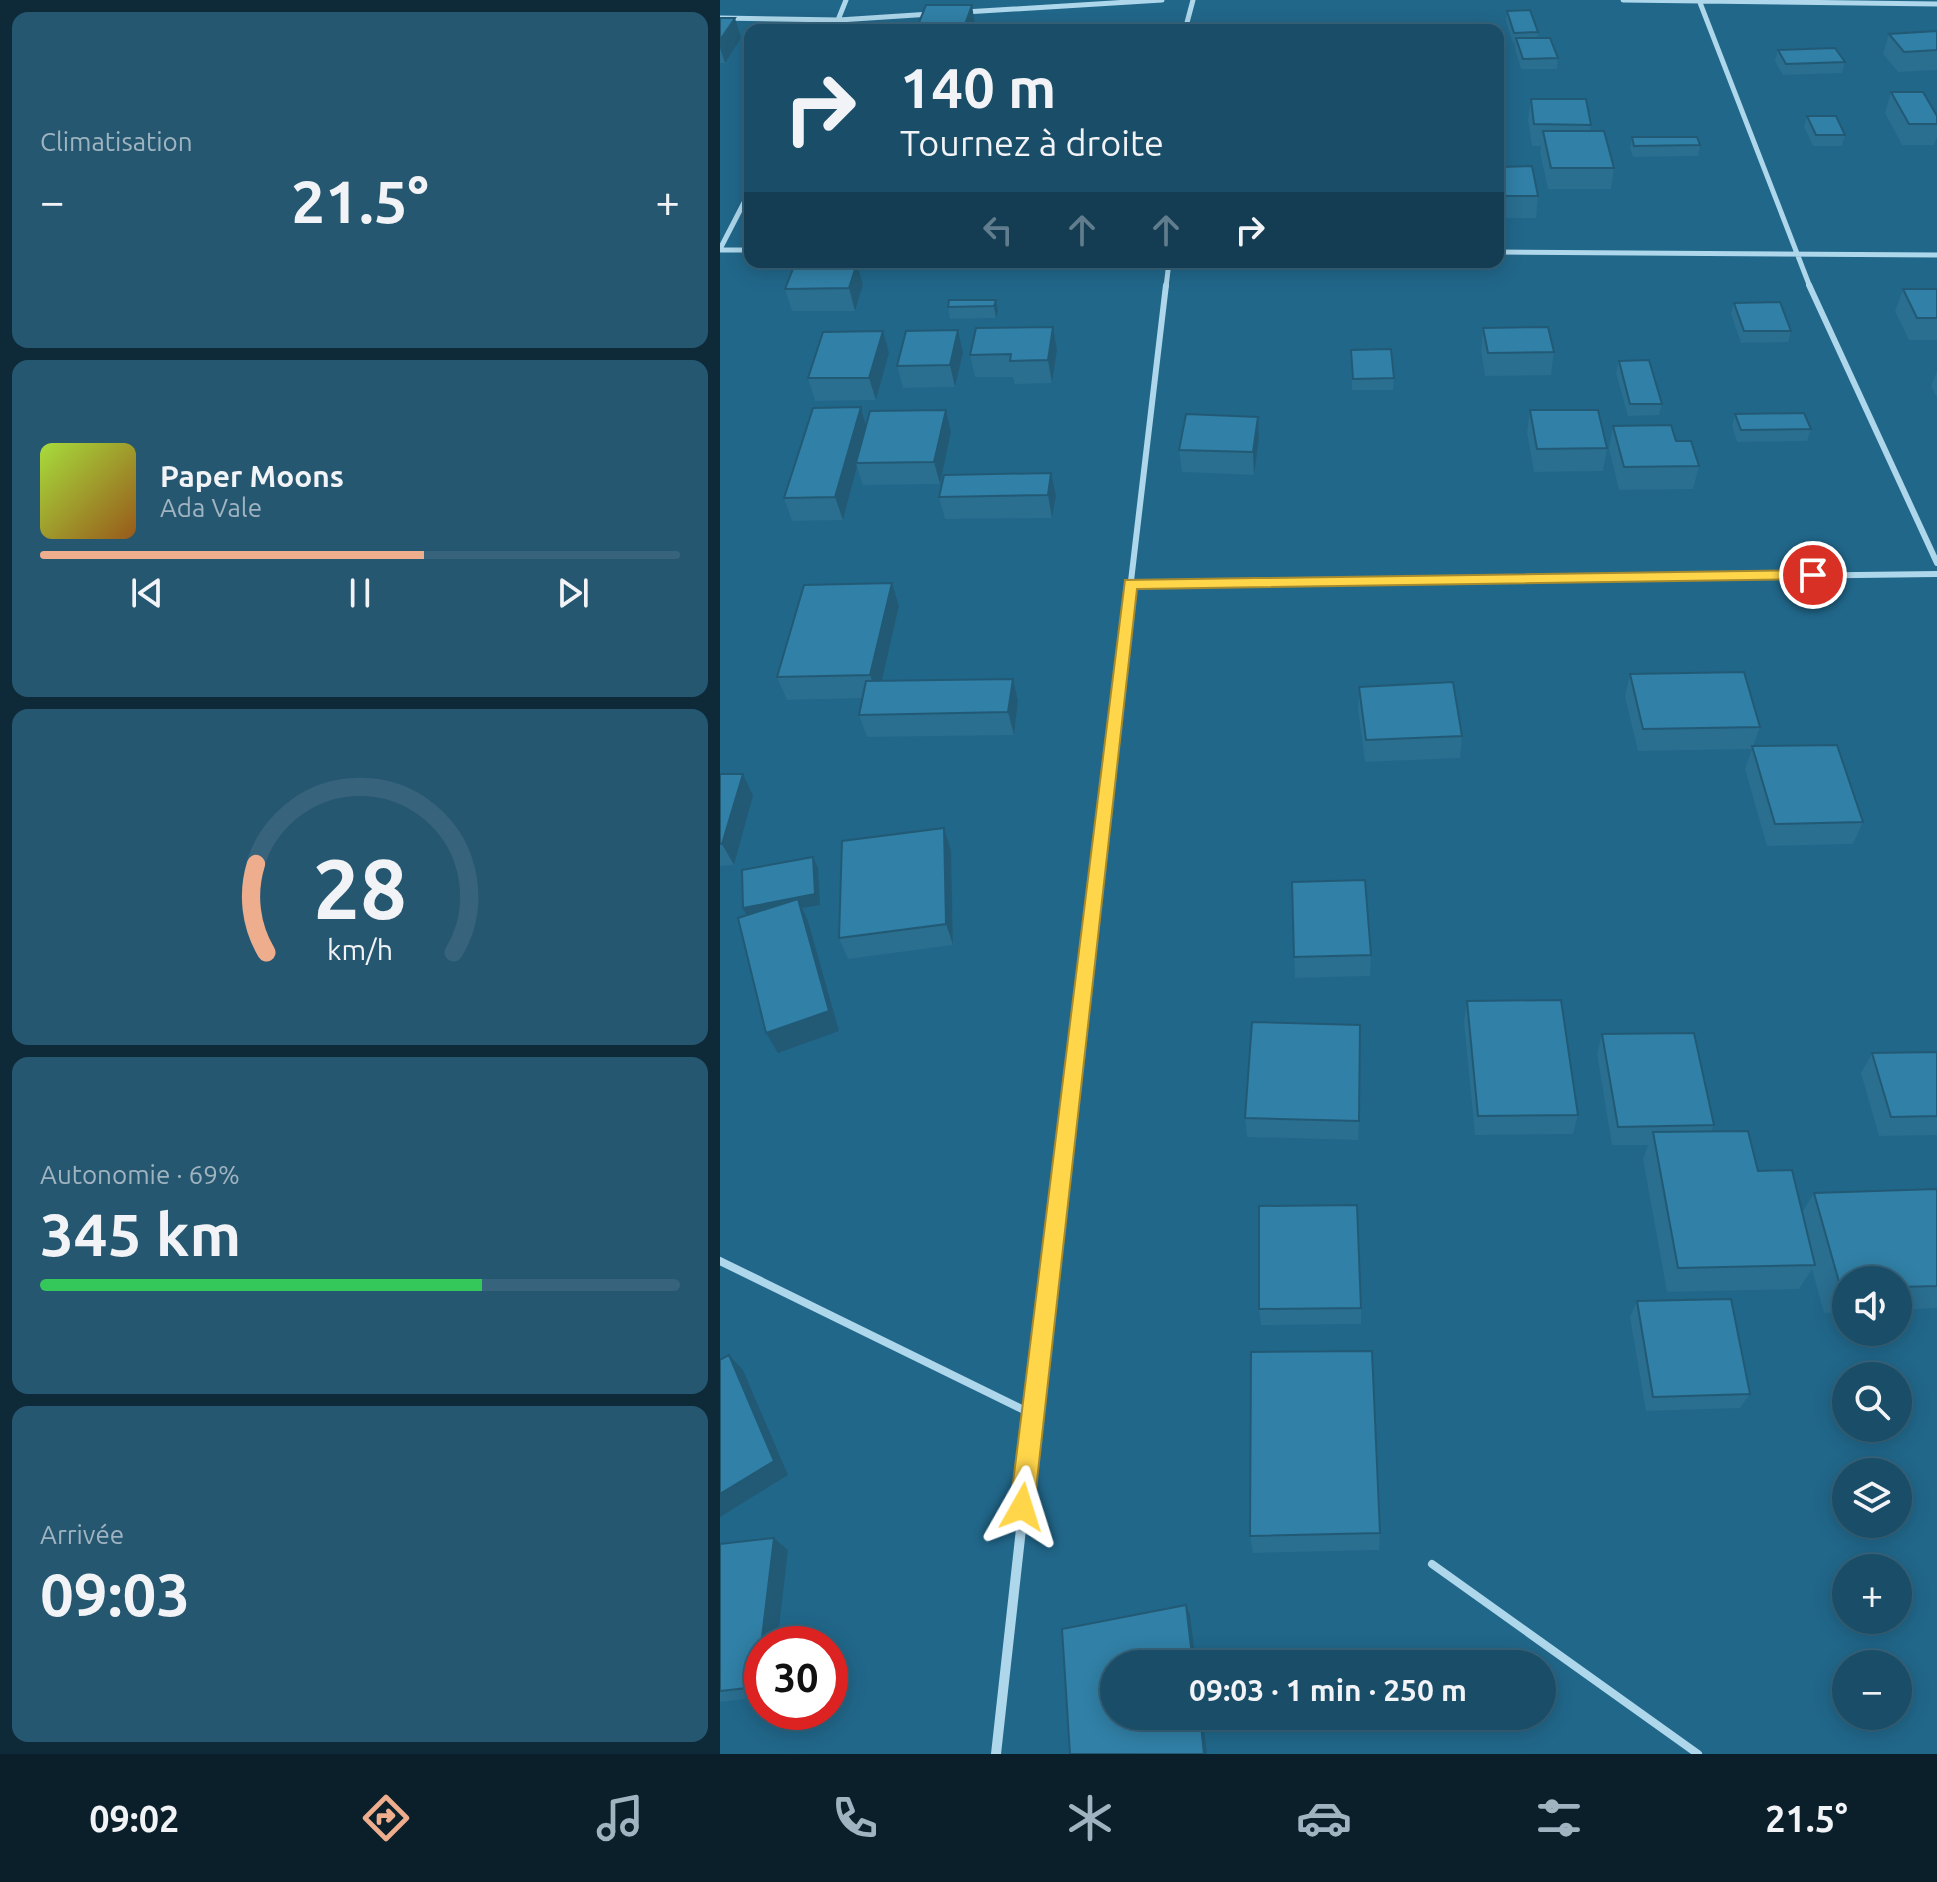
<!DOCTYPE html>
<html lang="fr">
<head>
<meta charset="utf-8">
<style>
	:root { --surface:#194d68; --page:#265771; --text:#f1f3f6; --muted:#9fb4c0; --line:#37647c; --accent:#eead8d }
	body { margin:0; font-family:Ubuntu,sans-serif; background:var(--page); color:var(--text); height:100vh; display:flex; flex-direction:column; font-size:30px; white-space:nowrap }
	* { box-sizing:border-box; margin:0 }
	p { font-size:26px; color:var(--muted) }
	.icon { flex:none; width:44px; height:44px; fill:none; stroke:currentColor; stroke-width:2; stroke-linecap:round; stroke-linejoin:round }
	.map { position:relative; flex:1; overflow:hidden }
	.side { display:flex; flex-direction:column; gap:12px; padding:12px; background:#0e2a39; width:720px }
	.side>* { flex:none }
	.guide { position:absolute; left:24px; top:24px; width:760px; height:244px; border-radius:16px; box-shadow:0 4px 20px #0003,0 0 0 2px var(--line); background:#194d68; color:var(--text); overflow:hidden }
	.tools { position:absolute; left:1112px; top:1266px; display:grid; gap:16px }
	.tools a { display:grid; place-items:center; width:80px; height:80px; border-radius:50%; background:var(--surface); box-shadow:0 4px 20px #0003,0 0 0 2px var(--line); font-size:40px }
	.speed { position:absolute; left:24px; top:1626px; display:flex; gap:16px; font-size:40px; font-weight:700; text-align:center }
	.speed>* { display:grid; place-content:center; width:104px; height:104px; border-radius:50%; background:var(--surface); box-shadow:0 4px 20px #0003,0 0 0 2px var(--line); line-height:1 }
	.speed .limit { border:12px solid #d22; background:#fff; color:#111 }
	.pin { position:absolute; display:grid; place-items:center; width:68px; height:68px; color:#fff; margin:-34px; border:4px solid #fff; border-radius:50%; box-shadow:0 2px 8px #0007 }
	.me { position:absolute; width:88px; margin:-44px; rotate:6deg; stroke-linejoin:round; filter:drop-shadow(0 0 6px #0008) }
	.turn { display:flex; align-items:center; gap:28px; height:168px; padding:0 24px; font-size:36px }
	.turn .icon { width:104px; height:104px; stroke-width:2.5 }
	.turn b { display:block; font-size:56px; line-height:68px }
	.lanes { display:flex; align-items:center; height:76px; padding:0 24px; background:#0003; justify-content:center; gap:40px; direction:ltr }
	.lanes .off { opacity:.35 }
	.big { font-size:60px; font-weight:700; line-height:1.1 }
	.side .card { flex:1; display:flex; flex-direction:column; justify-content:center; gap:12px; min-width:0; padding:0 28px; border-radius:16px; background:var(--page) }
	.side .dial { align-items:center; gap:0 }
	.dial svg { height:208px; overflow:visible; fill:none; stroke:var(--line); stroke-width:7; stroke-linecap:round; text-anchor:middle }
	.dial text { fill:var(--text); stroke:none }
	.song { display:flex; align-items:center; gap:24px }
	.cover { width:96px; height:96px; border-radius:12px; background:linear-gradient(135deg,hsl(80 70% 55%),hsl(30 70% 35%)) }
	.played { height:8px; border-radius:4px; background:linear-gradient(90deg,var(--accent) 60%,var(--line) 60%) }
	.keys { display:flex; justify-content:space-around; direction:ltr }
	.heat { display:flex; justify-content:space-between; align-items:center; font-size:44px; direction:ltr }
	.charge { height:12px; border-radius:6px; background:linear-gradient(90deg,#34c759 69%,var(--line) 0) }
	.trip { position:absolute; left:380px; top:1650px; width:456px; height:80px; border-radius:40px; background:var(--surface); box-shadow:0 4px 20px #0003,0 0 0 2px var(--line); font-weight:700; line-height:80px; text-align:center }
	.tab-bar { display:flex; height:128px; justify-content:space-around; align-items:center; background:#0a1f2a; color:var(--muted) }
	.tab-bar .icon { width:56px; height:56px }
	.tab-bar .on { color:var(--accent) }
	.tab-bar b { font-size:36px; color:var(--text) }
	main { display:flex; flex:1; min-height:0 }
	.map>svg:first-child { display:block }
</style>
</head>
<body>
<main>
<section class="side">
<div class="card"><p>Climatisation</p>
<div class="heat"><a>−</a><b class="big">21.5°</b><a>+</a></div>
</div>
<div class="card">
<div class="song"><i class="cover"></i><div><b>Paper Moons</b><p>Ada Vale</p></div></div>
<div class="played"></div>
<div class="keys"><svg class="icon" aria-label="previous" viewBox="0 0 24 24"><path d="M18 5L8 12l10 7zM5 5v14"/></svg><svg class="icon" aria-label="pause" viewBox="0 0 24 24"><path d="M8 5v14M16 5v14"/></svg><svg class="icon" aria-label="next" viewBox="0 0 24 24"><path d="M6 5l10 7-10 7zM19 5v14"/></svg></div>
</div>
<div class="card dial"><svg viewBox="0 0 100 80">
<path d="M14 69A42 42 0 1 1 86 69"/>
<path d="M14 69A42 42 0 0 1 10 35" stroke="#eead8d"/>
<text x="50" y="56" font-size="32" font-weight="700">28</text>
<text x="50" y="72" font-size="11">km/h</text>
</svg></div>
<div class="card"><p>Autonomie · 69%</p><b class="big">345 km</b><div class="charge"></div></div>
<div class="card"><p>Arrivée</p><b class="big">09:03</b></div>
</section>
<div class="map">
<svg width="1217" height="1754" viewBox="0 0 1217 1754">
	<rect width="100%" height="100%" fill="#21678a"/>
	<g fill="none" stroke-linecap="round" stroke-linejoin="round">
		<path stroke="#aed7eb" stroke-width="8" d="M0,1261l312,153
			M712,1564l266,190"/>
		<path stroke="#aed7eb" stroke-width="5" d="M903,0l314,4
			M979,0l111,287
			M245,12l197,-12
			M0,18l119,2 92,-6
			M114,30l12,-30
			M465,30l8,-30
			M0,249l30,-58
			M0,250h30
			M778,252l439,3
			M446,287l3,-25"/>
		<path stroke="#aed7eb" stroke-width="6" d="M1089,285l128,278
			M410,584l807,-10
			M402,657l44,-372"/>
		<path stroke="#aed7eb" stroke-width="8" d="M345,1135l57,-480"/>
		<path stroke="#aed7eb" stroke-width="10" d="M276,1754l69,-621"/>
	</g>
	<path fill="#2a6e90" d="M787,11l31,21 -1,6 21,20 -1,11h-36l-6,-20v-6h-2l-7,-22z
		M0,18l21,20 -16,25h-5z
		M1217,31v39l-39,2 -15,-18 6,-20z
		M1058,50l67,12 -3,11 -59,2 -8,-14z
		M1171,92l46,24v21l-3,8h-32l-17,-32z
		M811,99l60,26 -1,6 24,37 -3,21h-63l-8,-37 1,-6h-9l-4,-26z
		M1087,116l38,19 -3,11h-29l-9,-19z
		M912,137l68,8 -2,11 -65,1 -3,-9z
		M778,167l40,29 -2,22h-38z
		M137,263l6,22 -8,26h-63l-7,-22z
		M1183,289h34v51h-28l-14,-29z
		M276,300l2,11 -2,7 -46,1 -2,-12z
		M1014,303l57,28 -3,11 -47,1 -10,-29z
		M763,328l71,24 -3,23 -66,1 -4,-26z
		M337,350l-5,33 -37,1 -2,-7h-38l-5,-22z
		M631,350l43,28 -1,12h-41z
		M169,353l-13,47 -61,1 -7,-23z
		M243,353l-8,34 -52,1 -6,-22z
		M899,361l43,43 -3,11 -31,1 -12,-43z
		M1217,371v27l-6,-12z
		M141,407l5,19 85,6 -11,52 -77,1 -6,-18 -14,53 -51,1 -8,-23z
		M810,410l77,38 -4,23 -69,1 -7,-39z
		M1015,414l76,15 -4,12 -70,1 -5,-16z
		M538,417l1,22 -5,36 -72,-3 -3,-22z
		M893,426l63,15 23,25 -6,23 -74,1 -10,-41z
		M224,475l112,21 -4,22 -107,1 -6,-22z
		M172,583l7,23 -17,75 136,20 -4,34 -147,2 -8,-22 4,-17 -76,2 -10,-23z
		M910,674l130,53 -7,19 110,76 -10,22 -86,2 -22,-77 7,-20 -114,2 -13,-54z
		M639,687l103,49 -2,22 -95,4 -7,-53z
		M0,774l33,22 -19,69 -14,1z
		M224,828l7,22 2,95 -105,14 -9,-21z
		M572,882l79,73 -1,21 -75,2z
		M747,1001l111,114 -5,19 -98,1 -11,-113z
		M882,1034l112,91 -3,6 47,40 44,42 12,-20 123,-4v119l-39,2v-30h-52v32l-22,1 -12,-44 -13,20 -132,3 -24,-133 5,-14h-36l-15,-91z
		M1217,1052v83l-58,1 -18,-63 11,-20z
		M525,1118l114,3 -1,19 -111,-3z
		M917,1301l113,93 -10,14 -94,3 -16,-94z
		M641,1308v16l-100,1 -2,-16z
		M660,1533l-1,17 -126,3 -3,-17z
		M54,1538l14,12 -26,94v53l-42,5v-158z"/>
	<path fill="#225a75" d="M252,5l3,20 -1,5h-11z
		M15,18l6,20 -16,25 -5,-15v-8z
		M137,263l6,22 -8,26 -6,-23z
		M276,300l2,11 -2,7 -2,-12z
		M333,327l4,23 -5,33 -4,-23z
		M238,330l5,23 -8,34 -5,-22z
		M163,331l6,22 -13,47 -7,-22z
		M141,407l6,23 -11,33 1,4 -14,53 -8,-23z
		M226,410l5,22 -11,52 -6,-22z
		M538,417l1,22 -5,36 -1,-23z
		M331,473l5,23 -4,22 -4,-23z
		M172,583l7,23 -21,92 -8,-23z
		M293,679l5,22 -4,34 -6,-23z
		M23,774l10,22 -19,69 -12,-21z
		M224,828l7,22 2,95 -7,-21z
		M93,857l5,11 2,37 -18,3 6,13 31,110 -61,22 -12,-20 -18,-114 -5,-11z
		M9,1355l14,15 45,105 -68,42v-23z
		M54,1538l14,12 -11,94h-15v46l-6,-3z
		M466,1605l4,10 6,49h-3z
		M480,1716h2l5,38h-3z"/>
	<path fill="#3180a7" stroke="#225a75" stroke-width="2" d="M206,5h46l-9,25h-47z
		M810,10l8,22 -24,1 -7,-22z
		M0,18h15l-15,22z
		M1217,31v19l-33,2 -15,-18z
		M796,38h34l8,20 -35,1z
		M1115,48l10,14 -59,2 -8,-14z
		M1171,92h32l14,24v8h-28z
		M811,99h55l5,26 -57,-1z
		M1087,116h29l9,19h-29z
		M823,131h61l10,37h-63z
		M912,137h65l3,8 -66,1z
		M812,166l6,30h-40v-29z
		M137,263l-8,25 -64,1 10,-25z
		M1183,289h34v29h-20z
		M229,300h47l-2,6 -46,1z
		M1060,302l11,29h-47l-10,-28z
		M333,327l-5,33 -38,1 1,-7 -41,1 6,-27z
		M828,327l6,25 -66,1 -5,-25z
		M238,330l-8,35 -53,1 9,-35z
		M163,331l-14,47h-61l15,-46z
		M671,349l3,29 -41,1 -2,-29z
		M929,360l13,44h-32l-11,-43z
		M141,407l-26,90 -51,1 29,-90z
		M226,410l-12,52 -78,1 14,-52z
		M810,410h68l9,38 -70,1z
		M1084,413l7,16 -70,1 -6,-16z
		M466,414l72,3 -5,35 -74,-2z
		M951,425l5,16h15l8,25 -75,1 -11,-41z
		M331,473l-3,22 -109,2 5,-22z
		M172,583l-22,92 -93,2 27,-92z
		M1024,672l16,55 -117,2 -13,-55z
		M293,679l-5,33 -149,3 7,-34z
		M733,682l9,54 -96,4 -7,-53z
		M1117,745l26,77 -88,2 -23,-78z
		M0,774h23l-21,70h-2z
		M224,828l2,96 -107,14 3,-97z
		M93,857l2,37 -72,14 -1,-38z
		M645,880l6,75 -77,2 -2,-75z
		M78,899l31,112 -63,22 -28,-115z
		M841,1000l17,115 -100,1 -11,-115z
		M532,1022l108,3 -1,96 -114,-3z
		M974,1033l20,92 -96,2 -16,-93z
		M1217,1052v64l-46,1 -19,-64z
		M1028,1131l10,40 34,-1 23,95 -137,3 -25,-136z
		M1217,1189v97l-39,1v-7h-52v9h-5l-27,-96z
		M637,1205l4,103 -102,1v-103z
		M1011,1299l19,95 -97,3 -16,-96z
		M652,1351l8,182 -130,3 1,-184z
		M9,1355l45,106 -54,33v-134z
		M54,1538l-18,149 -36,4v-147z
		M466,1605l7,59h-79v52h86l4,38h-134l-8,-125z"/>
	<path fill="#ffd54a" stroke="#a68a30" stroke-width="2" d="M1093,570l7,5 -2,4 -681,10 -103,918 -3,8 -9,4 -9,-4 -3,-8 115,-927z"/>
</svg>
<div class="tools">
<a><svg class="icon" aria-label="sound" viewBox="0 0 24 24"><path d="M4 9h4l5-4v14l-5-4H4zM17 9q2 3 0 6"/></svg></a>
<a><svg class="icon" aria-label="search" viewBox="0 0 24 24"><circle cx="10" cy="10" r="6"/><path d="M15 15l6 6"/></svg></a>
<a><svg class="icon" aria-label="layers" viewBox="0 0 24 24"><path d="M12 4l9 5-9 5-9-5zM3 14l9 5 9-5"/></svg></a>
<a>+</a>
<a>−</a>
</div>
<div class="speed"><div class="limit">30</div></div>
<div class="pin" style="left:1093px;top:575px;background:#d93025"><svg class="icon" aria-label="arrive" viewBox="0 0 24 24"><path d="M6 21V4h12l-3 4 3 4H6"/></svg></div>
<svg class="me" style="left:302px;top:1507px" viewBox="-20 -20 40 40"><path d="M0-17L14 15 0 8-14 15z" fill="#ffd54a" stroke="#fff" stroke-width="4"/></svg>
<div class="trip">09:03 · 1 min · 250 m</div>
<div class="guide">
<div class="turn"><svg class="icon" aria-label="right" viewBox="0 0 24 24"><path d="M7 20v-9h11M14 6l5 5-5 5"/></svg><div><b>140 m</b>Tournez à droite</div></div>
<div class="lanes"><svg class="icon off" aria-label="left" viewBox="0 0 24 24"><path d="M17 20v-9H6M10 6l-5 5 5 5"/></svg><svg class="icon off" aria-label="ahead" viewBox="0 0 24 24"><path d="M12 20V5M6 11l6-6 6 6"/></svg><svg class="icon off" aria-label="ahead" viewBox="0 0 24 24"><path d="M12 20V5M6 11l6-6 6 6"/></svg><svg class="icon" aria-label="right" viewBox="0 0 24 24"><path d="M7 20v-9h11M14 6l5 5-5 5"/></svg></div>
</div>
</div>
</main>
<nav class="tab-bar">
<b>09:02</b>
<svg class="icon on" aria-label="directions" viewBox="0 0 24 24"><path d="M12 3l9 9-9 9-9-9zM9 14v-3h6M13 9l2 2-2 2"/></svg>
<svg class="icon" aria-label="music" viewBox="0 0 24 24"><path d="M9 18V5l10-2v13"/><circle cx="6" cy="18" r="3"/><circle cx="16" cy="16" r="3"/></svg>
<svg class="icon" aria-label="phone" viewBox="0 0 24 24"><path d="M5 4h4l2 5-3 2q2 4 5 5l2-3 5 2v4C11 20 4 13 5 4z"/></svg>
<svg class="icon" aria-label="climate" viewBox="0 0 24 24"><path d="M12 3v18M4 7l16 10M4 17L20 7"/></svg>
<svg class="icon" aria-label="car" viewBox="0 0 24 24"><path d="M5 17H2v-5l4-1 3-4h7l3 4 3 1v5h-3M9 17h6M6 11h13"/><circle cx="7" cy="17" r="2"/><circle cx="17" cy="17" r="2"/></svg>
<svg class="icon" aria-label="filters" viewBox="0 0 24 24"><path d="M4 7h16M4 17h16"/><circle cx="9" cy="7" r="2"/><circle cx="15" cy="17" r="2"/></svg>
<b>21.5°</b>
</nav>
</body>
</html>
